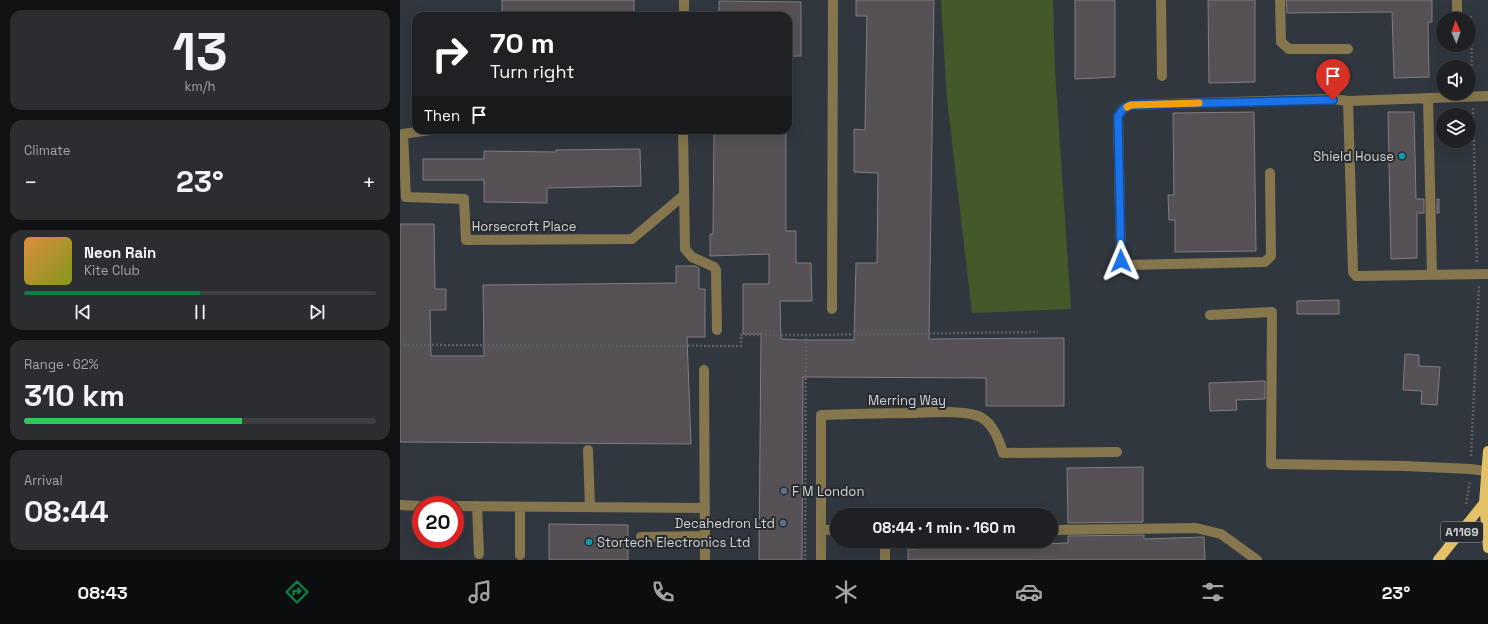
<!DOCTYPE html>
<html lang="en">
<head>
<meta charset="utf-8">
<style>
	:root { --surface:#1e2023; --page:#2b2d30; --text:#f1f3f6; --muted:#a1a3a6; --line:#3c3e41; --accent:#0b8043 }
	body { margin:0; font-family:"Space Grotesk",sans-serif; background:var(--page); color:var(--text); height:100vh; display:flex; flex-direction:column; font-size:15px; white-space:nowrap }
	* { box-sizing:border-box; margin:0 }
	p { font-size:13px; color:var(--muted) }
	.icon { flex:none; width:22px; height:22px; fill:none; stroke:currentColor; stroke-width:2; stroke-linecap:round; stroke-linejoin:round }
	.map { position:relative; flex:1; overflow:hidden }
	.side { display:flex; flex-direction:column; gap:10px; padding:10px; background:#101213; width:400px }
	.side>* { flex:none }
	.banner { position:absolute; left:12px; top:12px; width:380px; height:122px; border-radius:12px; box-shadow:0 4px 16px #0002,0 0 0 1px var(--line); background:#202124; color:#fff; overflow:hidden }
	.needle { width:26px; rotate:358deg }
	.fabs { position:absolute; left:1036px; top:12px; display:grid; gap:8px }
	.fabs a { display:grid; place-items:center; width:40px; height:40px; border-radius:50%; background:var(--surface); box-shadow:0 4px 16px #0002,0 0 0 1px var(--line); font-size:20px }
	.speed { position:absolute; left:12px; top:496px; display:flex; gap:8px; font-size:20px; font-weight:700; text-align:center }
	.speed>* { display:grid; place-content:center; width:52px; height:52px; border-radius:50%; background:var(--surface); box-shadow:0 4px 16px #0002,0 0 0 1px var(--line); line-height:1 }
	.speed .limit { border:6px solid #d22; background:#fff; color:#111 }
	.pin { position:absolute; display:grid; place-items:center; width:34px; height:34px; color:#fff; margin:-41px -17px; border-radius:50% 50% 50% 0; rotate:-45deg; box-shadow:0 0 4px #0007 }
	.pin .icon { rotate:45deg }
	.me { position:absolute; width:44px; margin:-22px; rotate:359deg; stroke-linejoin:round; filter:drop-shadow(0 0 3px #0008) }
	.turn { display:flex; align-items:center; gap:14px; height:84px; padding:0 12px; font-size:18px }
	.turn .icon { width:52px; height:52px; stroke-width:2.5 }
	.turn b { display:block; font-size:28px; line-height:34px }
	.then { display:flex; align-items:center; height:38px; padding:0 12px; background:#0003; gap:8px; font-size:15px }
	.big { font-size:30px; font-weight:700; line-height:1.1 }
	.side .widget { flex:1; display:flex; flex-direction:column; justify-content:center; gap:6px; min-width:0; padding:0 14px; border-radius:12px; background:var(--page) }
	.side .dial { align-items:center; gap:0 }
	.dial b { font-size:52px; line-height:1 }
	.song { display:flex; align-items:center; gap:12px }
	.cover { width:48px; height:48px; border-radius:6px; background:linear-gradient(135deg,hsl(30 70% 55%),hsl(70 70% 35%)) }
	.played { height:4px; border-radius:2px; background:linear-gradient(90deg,var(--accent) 50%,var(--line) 50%) }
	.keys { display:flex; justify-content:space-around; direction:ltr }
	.heat { display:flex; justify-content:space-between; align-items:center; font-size:22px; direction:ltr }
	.charge { height:6px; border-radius:3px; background:linear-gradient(90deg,#34c759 62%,var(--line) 0) }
	.trip { position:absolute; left:430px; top:508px; width:228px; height:40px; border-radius:20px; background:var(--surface); box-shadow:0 4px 16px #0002,0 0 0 1px var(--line); font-weight:700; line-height:40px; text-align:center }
	.dock { display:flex; height:64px; justify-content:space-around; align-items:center; background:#0c0d0e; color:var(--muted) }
	.dock .icon { width:28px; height:28px }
	.dock .on { color:var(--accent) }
	.dock b { font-size:18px; color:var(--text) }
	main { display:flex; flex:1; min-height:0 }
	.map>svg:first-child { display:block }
</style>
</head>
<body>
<main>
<section class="side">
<div class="widget dial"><b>13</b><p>km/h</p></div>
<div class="widget"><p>Climate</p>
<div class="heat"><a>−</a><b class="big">23°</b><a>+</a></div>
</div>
<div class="widget">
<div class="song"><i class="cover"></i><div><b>Neon Rain</b><p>Kite Club</p></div></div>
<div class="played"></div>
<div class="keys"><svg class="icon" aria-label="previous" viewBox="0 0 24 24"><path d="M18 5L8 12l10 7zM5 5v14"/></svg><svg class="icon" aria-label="pause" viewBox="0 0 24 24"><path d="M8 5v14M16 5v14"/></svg><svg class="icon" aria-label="next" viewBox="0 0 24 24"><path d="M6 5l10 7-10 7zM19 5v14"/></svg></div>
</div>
<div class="widget"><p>Range · 62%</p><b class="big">310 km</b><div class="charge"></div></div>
<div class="widget"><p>Arrival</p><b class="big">08:44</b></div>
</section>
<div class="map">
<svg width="1088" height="560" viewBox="0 0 1088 560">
	<rect width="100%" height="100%" fill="#282b2f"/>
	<path fill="#31373f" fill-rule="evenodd" d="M0,0h1088v560h-1088zM16,16h372v114h-372zM1043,19h26v26h-26zM1043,67h26v26h-26zM1043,115h26v26h-26zM21,505h34v34h-34zM437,515h214v26h-214z"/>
	<path fill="#43592a" d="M541,0h112l2,71 16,238 -99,4 -25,-214z"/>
	<path fill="#555154" stroke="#827d80" d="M102,0h132v16h-132z
		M456,0h78l-5,339 135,-1v68h-78v-28l-183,-1 -1,183h-43l2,-226h-18v-50h26v-30l-59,2v-22h3l1,-104h72v101h10v32h15l1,38h-32l1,38 22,1h51l2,-77h21l1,-90 -24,-1v-43l11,1 2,-114h-11z
		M675,0h40v77l-40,2z
		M808,0h47v82l-46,1z
		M886,0h146v22h-4l1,55 -35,1 -2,-66 -105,1z
		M319,1l82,1v54h-13v-40h-69z
		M854,112l2,139 -81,1v-32h-6l-1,-25h6l-1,-82z
		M988,112h26l2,87h8v14h-7v45l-26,1z
		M240,149l1,37 -94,2v15l-63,-1v-22h-61v-21h61v-8l72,1v-2z
		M1037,199h2v14h-2z
		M0,224h34l1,65h11v21h-16l1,46h53l-1,-71 193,-2v-17h20l3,2v21h6v48h-18l4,107 -291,-2z
		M939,300v14h-42v-13z
		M1005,354l14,1v11l21,1 -3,38 -16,-1 1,-13 -19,-1z
		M865,381v18l-29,1 1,10 -27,1 -1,-28z
		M743,467v55l-75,1 -1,-55z
		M149,524l79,1v35h-79z
		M744,535v4l60,-2 1,23h-297v-11l160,-6v-7z"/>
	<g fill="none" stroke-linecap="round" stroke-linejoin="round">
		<path stroke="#5c5f63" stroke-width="2.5" stroke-dasharray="2 2" stroke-linecap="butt" d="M1071,16l1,69
			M1073,108l4,155
			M0,345l341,1v-11h65
			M1071,456l8,-171
			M1066,504l4,-23
			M405,560l1,-225 232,-3"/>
		<path stroke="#86764d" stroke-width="10" d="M761,0l1,76
			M880,0l1,42 8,7h59
			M1057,0v15
			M284,16v-16
			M1088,96l-140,5 5,171 3,4 132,-2
			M1028,98l4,176
			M30,130l-27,4 3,63 58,2 2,41 166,-1 52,-44
			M283,130l2,119 7,8 22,10 2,3 1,60
			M870,173l1,83 -6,6 -140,3 -4,-4 -3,-145 6,-8 7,-3 202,-6 15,2
			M432,309l1,-309
			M810,315l62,-3 -1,152 134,2 65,3 16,2
			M304,370l1,190
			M188,450l2,57
			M0,505l21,1
			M55,506l250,2
			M77,506l2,48
			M120,507v48
			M421,530h16
			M651,530l145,-2 25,6 36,26
			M241,537l64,-1
			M485,541v19
			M421,560v-145c32,-1 63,-2 95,-2 17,-1 46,-3 62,3 14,5 21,23 25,37l114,-1"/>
		<path stroke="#e2c167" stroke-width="10" d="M1088,451l-4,52 4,45
			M1038,560l46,-57"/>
	</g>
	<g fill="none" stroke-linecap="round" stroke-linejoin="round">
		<g stroke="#114b97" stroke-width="10">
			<path id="route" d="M721,261l-3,-145 6,-8 7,-3 202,-5"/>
		</g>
		<use href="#route" stroke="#1a73e8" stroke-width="7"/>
		<path stroke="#f59e0b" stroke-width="7" d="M727,107l4,-2 68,-2"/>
	</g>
	<g fill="#0f9aa8" stroke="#282b2f" stroke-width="1.5">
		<circle cx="1002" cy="156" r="4"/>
		<circle cx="189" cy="542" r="4"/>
	</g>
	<g fill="#5c6f8a" stroke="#282b2f" stroke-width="1.5">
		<circle cx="384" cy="491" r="4"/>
		<circle cx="383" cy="523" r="4"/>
	</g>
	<g text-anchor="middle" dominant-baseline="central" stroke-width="4" stroke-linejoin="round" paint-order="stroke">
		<rect fill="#282b2f" stroke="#9fa1a4" stroke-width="1" x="1041" y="522" width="42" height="20" rx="3"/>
		<g font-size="12" font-weight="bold" fill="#d2d3d6">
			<text x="1062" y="532">A1169</text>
		</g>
		<g font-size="13" fill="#d2d3d6" stroke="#282b2f" text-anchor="end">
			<text x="994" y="156">Shield House</text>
			<text x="392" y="491" text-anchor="start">F M London</text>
			<text x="375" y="523">Decahedron Ltd</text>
			<text x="197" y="542" text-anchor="start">Stortech Electronics Ltd</text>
		</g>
		<g font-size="13" fill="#d2d3d6" stroke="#282b2f">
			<text x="124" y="226">Horsecroft Place</text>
			<text x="507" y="400">Merring Way</text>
		</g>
	</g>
</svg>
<div class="fabs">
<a><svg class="needle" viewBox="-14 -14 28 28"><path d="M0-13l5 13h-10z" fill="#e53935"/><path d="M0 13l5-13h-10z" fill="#a1a3a6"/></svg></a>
<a><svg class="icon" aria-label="sound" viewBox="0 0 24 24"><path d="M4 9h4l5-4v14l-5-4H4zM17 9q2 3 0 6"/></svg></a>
<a><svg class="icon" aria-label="layers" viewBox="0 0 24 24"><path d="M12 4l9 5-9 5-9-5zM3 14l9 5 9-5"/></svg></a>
</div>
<div class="speed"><div class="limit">20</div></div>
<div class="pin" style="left:933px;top:100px;background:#d93025"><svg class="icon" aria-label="arrive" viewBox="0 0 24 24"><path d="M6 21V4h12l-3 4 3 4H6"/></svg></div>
<svg class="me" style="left:721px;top:261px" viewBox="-20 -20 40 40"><path d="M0-17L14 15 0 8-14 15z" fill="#1a73e8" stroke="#fff" stroke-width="4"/></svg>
<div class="trip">08:44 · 1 min · 160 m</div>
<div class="banner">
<div class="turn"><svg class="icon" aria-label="right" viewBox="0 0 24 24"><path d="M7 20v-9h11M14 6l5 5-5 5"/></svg><div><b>70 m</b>Turn right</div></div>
<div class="then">Then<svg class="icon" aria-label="arrive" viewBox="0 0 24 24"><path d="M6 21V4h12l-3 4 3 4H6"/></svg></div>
</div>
</div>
</main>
<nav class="dock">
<b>08:43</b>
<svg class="icon on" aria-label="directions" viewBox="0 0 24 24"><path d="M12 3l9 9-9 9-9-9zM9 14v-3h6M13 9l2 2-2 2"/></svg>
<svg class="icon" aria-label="music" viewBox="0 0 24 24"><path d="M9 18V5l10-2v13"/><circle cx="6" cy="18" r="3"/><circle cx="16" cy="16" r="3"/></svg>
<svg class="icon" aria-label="phone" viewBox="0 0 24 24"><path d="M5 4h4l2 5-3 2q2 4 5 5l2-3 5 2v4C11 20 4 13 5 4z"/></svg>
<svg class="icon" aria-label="climate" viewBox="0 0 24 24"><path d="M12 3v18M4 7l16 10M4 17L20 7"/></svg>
<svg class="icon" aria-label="car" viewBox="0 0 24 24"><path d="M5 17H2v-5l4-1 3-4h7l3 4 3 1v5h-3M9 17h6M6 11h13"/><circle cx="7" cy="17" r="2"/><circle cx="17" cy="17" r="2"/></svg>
<svg class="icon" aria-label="filters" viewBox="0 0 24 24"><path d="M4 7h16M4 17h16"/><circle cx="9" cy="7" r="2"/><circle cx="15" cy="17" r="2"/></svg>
<b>23°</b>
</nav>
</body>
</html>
